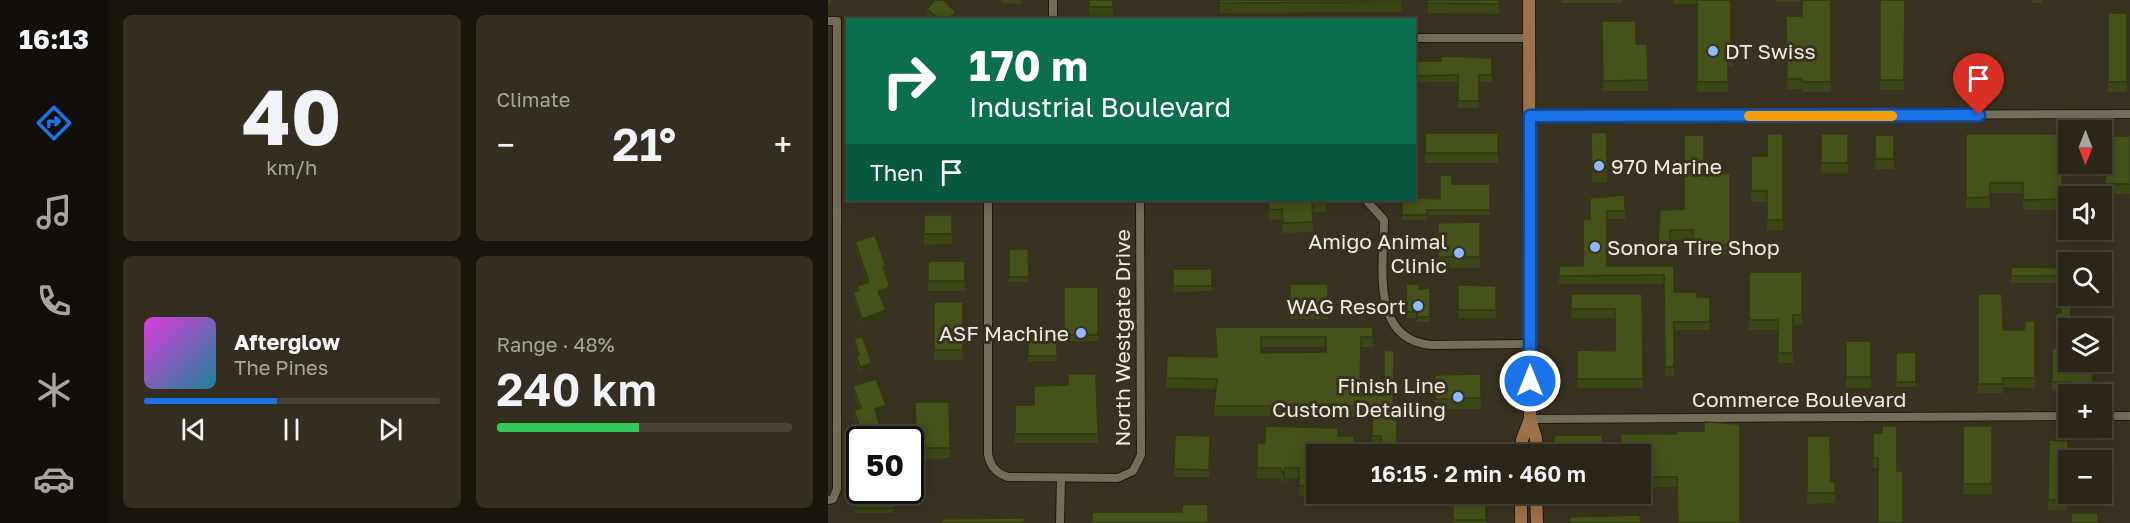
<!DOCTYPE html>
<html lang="en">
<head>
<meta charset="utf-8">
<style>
	:root { --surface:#2c2618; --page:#342e21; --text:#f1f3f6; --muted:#a6a5a2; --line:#484337; --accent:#1a73e8 }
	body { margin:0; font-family:"Golos Text",sans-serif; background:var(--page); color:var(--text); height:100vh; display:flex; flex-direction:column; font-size:22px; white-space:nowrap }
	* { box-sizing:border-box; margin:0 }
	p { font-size:20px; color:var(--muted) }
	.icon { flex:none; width:33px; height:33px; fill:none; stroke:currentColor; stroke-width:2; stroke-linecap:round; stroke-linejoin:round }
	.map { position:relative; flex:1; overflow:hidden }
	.side { display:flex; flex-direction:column; gap:15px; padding:15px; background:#18150d; width:720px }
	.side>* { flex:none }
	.top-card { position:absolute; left:18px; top:18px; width:570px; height:183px; border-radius:0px; box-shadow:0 3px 15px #0003,0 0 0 2px var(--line); background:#0b6e4f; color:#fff; overflow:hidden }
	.needle { width:39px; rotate:180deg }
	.fabs { position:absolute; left:1230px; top:120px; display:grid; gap:12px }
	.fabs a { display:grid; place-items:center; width:54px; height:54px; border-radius:0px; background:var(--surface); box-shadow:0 3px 15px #0003,0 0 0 2px var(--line); font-size:30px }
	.speed { position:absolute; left:18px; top:426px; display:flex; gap:12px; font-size:30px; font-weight:700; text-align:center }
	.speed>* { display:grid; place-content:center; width:78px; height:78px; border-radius:50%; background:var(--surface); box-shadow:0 3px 15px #0003,0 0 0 2px var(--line); line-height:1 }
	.speed .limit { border:3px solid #111; border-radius:9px; background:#fff; color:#111 }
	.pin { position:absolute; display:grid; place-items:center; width:51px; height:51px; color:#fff; margin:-62px -26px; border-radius:50% 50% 50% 0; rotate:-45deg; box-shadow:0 0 6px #0007 }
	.pin .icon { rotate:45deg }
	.me { position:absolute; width:66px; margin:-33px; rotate:0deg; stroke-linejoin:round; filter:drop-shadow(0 0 4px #0008) }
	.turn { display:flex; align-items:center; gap:21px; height:126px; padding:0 24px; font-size:27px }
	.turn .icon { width:78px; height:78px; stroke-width:2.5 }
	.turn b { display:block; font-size:42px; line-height:51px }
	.then { display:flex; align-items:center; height:57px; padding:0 24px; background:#0003; gap:12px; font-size:22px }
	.big { font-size:45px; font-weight:600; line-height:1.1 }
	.side .tile { flex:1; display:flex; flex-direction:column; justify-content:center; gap:9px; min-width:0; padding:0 21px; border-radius:9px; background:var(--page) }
	.side .dial { align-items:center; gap:0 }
	.dial b { font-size:78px; line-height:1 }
	.song { display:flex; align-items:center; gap:18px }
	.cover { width:72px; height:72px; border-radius:9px; background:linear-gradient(135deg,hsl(300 70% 55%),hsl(190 70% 35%)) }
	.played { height:6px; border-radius:3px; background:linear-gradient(90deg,var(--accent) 45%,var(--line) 45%) }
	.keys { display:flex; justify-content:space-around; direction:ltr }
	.heat { display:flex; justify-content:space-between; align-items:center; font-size:33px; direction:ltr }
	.charge { height:9px; border-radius:4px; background:linear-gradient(90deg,#34c759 48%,var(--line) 0) }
	.side .tiles { flex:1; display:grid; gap:15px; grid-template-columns:repeat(2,1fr) }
	.trip { position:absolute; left:478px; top:444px; width:345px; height:60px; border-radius:0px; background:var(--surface); box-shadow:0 3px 15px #0003,0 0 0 2px var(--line); font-weight:600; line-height:60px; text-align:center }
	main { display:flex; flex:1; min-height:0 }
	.menu { display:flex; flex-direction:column; width:108px; justify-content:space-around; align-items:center; background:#120f0a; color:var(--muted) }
	.menu .icon { width:42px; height:42px }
	.menu .selected { color:var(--accent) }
	.menu b { font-size:27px; color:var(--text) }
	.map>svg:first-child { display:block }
</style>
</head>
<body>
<main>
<nav class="menu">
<b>16:13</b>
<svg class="icon selected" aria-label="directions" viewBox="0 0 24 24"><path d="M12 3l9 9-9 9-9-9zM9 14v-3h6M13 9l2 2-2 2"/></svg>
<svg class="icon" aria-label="music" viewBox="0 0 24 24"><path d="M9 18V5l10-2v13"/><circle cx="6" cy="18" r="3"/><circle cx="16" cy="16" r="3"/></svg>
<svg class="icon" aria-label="phone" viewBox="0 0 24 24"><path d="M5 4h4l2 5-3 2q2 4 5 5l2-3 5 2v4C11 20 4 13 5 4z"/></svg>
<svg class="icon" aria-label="climate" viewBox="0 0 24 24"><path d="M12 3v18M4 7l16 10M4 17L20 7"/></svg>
<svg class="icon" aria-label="car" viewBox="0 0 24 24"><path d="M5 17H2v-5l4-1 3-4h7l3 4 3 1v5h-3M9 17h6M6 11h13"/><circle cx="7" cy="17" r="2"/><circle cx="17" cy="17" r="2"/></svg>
</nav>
<section class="side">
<div class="tiles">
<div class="tile dial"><b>40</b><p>km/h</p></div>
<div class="tile"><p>Climate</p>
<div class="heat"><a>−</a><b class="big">21°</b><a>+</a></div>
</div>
<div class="tile">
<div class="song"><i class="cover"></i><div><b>Afterglow</b><p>The Pines</p></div></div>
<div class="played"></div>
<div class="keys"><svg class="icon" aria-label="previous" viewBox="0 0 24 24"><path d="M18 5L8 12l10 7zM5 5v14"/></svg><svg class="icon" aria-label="pause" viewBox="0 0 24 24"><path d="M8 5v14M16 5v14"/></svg><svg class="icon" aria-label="next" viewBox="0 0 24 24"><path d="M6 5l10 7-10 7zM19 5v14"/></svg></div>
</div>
<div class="tile"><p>Range · 48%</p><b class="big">240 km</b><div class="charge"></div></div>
</div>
</section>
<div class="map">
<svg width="1302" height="523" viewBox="0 0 1302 523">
	<rect width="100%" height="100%" fill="#3a3220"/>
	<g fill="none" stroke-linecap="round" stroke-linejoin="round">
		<g stroke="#211909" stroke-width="10">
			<path id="street" d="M225,0v20
				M0,21h9v468l-4,10 -5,1
				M586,38h115
				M702,116l600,-2
				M160,200v254c2,12 8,19 20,23l110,1 15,-7 8,-16 -1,-255
				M538,200l18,20c0,44 -15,120 48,125l98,-1
				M1274,416h28
				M702,419l538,-3
				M232,523l1,-45"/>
		</g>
		<g stroke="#211909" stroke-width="14">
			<path id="secondary" d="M701,0l1,419 6,19v16
				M694,454v-14l8,-21
				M708,494l1,29
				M693,523v-29"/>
		</g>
		<use href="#street" stroke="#756c5a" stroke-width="8"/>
		<use href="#secondary" stroke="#9e7249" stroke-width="12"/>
	</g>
	<path fill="#3b4716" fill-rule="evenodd" d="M0,0h3v5h-3z
		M173,0h20v4l-20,-1z
		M261,0h24v17h-24z
		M392,0h181v12l-181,1z
		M600,0h71v14l-71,-1z
		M733,0h61v3h-61z
		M846,0h57v48h2v18h-5v26h-31v-88h-23z
		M947,0h56v92h-29v-3h-15l-1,-73h16v-14h-27z
		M1052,0h25l-1,90h-24z
		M1204,0h10v3h-10z
		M99,9l29,11h-28z
		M1280,13h19v79h-19z
		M774,21l34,23h11l1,47h-45z
		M664,58v24h-13v26h-21v-26h-44v-21h27z
		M779,132v50l-15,1 -1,-50z
		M597,133h73v30h-73z
		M955,134v96h-16v-28h-16v-46h16z
		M993,134h27v40l-27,-1z
		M1138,134h96v76h-39v-17h-33v15h-24z
		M1047,135h19v34h-19z
		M1277,136h25v58h-25z
		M876,173h26v82l-37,1v-16h-23v15h-12v-10l26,-36z
		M624,184h38v31h-63v5h-25v-20l38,-1z
		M797,195v24h-18v47h67v26l23,5h13v33h-36v46h-9l-1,-92h-105v-18h24l7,-47z
		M441,200h57v12h-14l1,20 -30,1 -1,-14 -13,1z
		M96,215h28v29l-28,1z
		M652,222v46h-42v-45z
		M27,242l31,29 -1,1 5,20 -10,4 6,20 -24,8 -9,-27v-5l4,-1v-5l10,-4 -12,-35z
		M181,249h19l1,33h-20z
		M100,261h37v30h-37z
		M1183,267l57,1v69h-12v-24h5v-30h-50z
		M345,269h39v22l-39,1z
		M921,272h53v53h-9v38h-15v-33h-29z
		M462,284h38v35h-38z
		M578,284l13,5 11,-1v34h-13v-4h-10z
		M630,285l38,1v32h-38z
		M236,287h34v54h-34z
		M743,294h71l1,94h-66v-38l38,1v-33h-44z
		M1150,294l25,36h21l11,-9v67l-32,-1v6h-25z
		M106,302h29v58h-29z
		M387,327h158v20h-12l-1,48h24l10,-44 -13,95h-9v-30h-158l2,-27 -50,-1v-10l51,-21zM433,347h65v5l-65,1z
		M200,329l13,8h16v24h-29z
		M26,339l18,29 -12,5 -4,-11v-6h2l-4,-12z
		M1018,341h25v47h-25z
		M1224,348l41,14v32h-21v-3h-20z
		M1088,352v35h-20v-34z
		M268,374l2,69h-83v-38h19l34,-20z
		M653,374v35h-46v-34z
		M25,386l33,25 -10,3 5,21 -12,5h-9l-2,3 -4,-10v-6l3,-1 -3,-10v-6l5,-2 -6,-16z
		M87,402h34l1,56 -34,1z
		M912,424l-63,63h-36v-33l63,-23z
		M1135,426h29v68l-29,1z
		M1045,433h9l-4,35h-5z
		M347,435l35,1 -1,41h-35z
		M979,436l24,46h4v21l-28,1z
		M1221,440l19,1 -1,70 -19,-1z
		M429,443l60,11v24h-2v18h-16v-18h-14l-2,6 -3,-6h-23z
		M625,499h33v24h-33z
		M27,500h38v13h-38z"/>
	<path fill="#303912" d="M128,12v8h-8z
		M62,287v5l-12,4v-5z
		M58,310v6l-24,8v-5z
		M44,363v5l-12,5v-6z
		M58,405v6l-11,4v-6z
		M53,430v5l-12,5h-9v2l-2,1v-5z
		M457,468v10l-2,6v-10z"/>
	<path fill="#455219" stroke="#303912" stroke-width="1.5" fill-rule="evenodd" d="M107,0h8l13,12 -8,8h-9l-12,-11z
		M261,0h24v7h-24z
		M392,0h181v2l-181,1z
		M600,0h71v4l-71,-1z
		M869,0h34v48h2v8h-5v26h-31z
		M974,0h29v82h-29v-3h-15l-1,-63h16z
		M1052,0h25l-1,80h-24z
		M1280,13h19v69h-19z
		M774,21h34v23h11l1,36 -45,1z
		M613,56l51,2v17h-13v26h-21v-26l-44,1v-15h27z
		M779,132v40h-15l-1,-39z
		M597,133h73v20h-73z
		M939,134h16v86h-16v-29h-16v-35h16z
		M993,134h27v29h-27z
		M1138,134h96v65l-39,1v-17h-33v14l-24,1z
		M856,135h20v38h26v72h-37v-15h-23v14l-12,1 2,-35 24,-1z
		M1047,135h19v24h-19z
		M1277,136h25v48h-25z
		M612,175h12v9h38v26h-63v5h-25v-15h12v-2l26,1z
		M797,195v16h-18v55h67v26h23v5h13v25h-36v45h-9l-1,-92 -105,1v-10h24v-47h7v-21z
		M441,200h57v2h-14l1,20 -30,1 -1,-14 -13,1z
		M96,215h28v19h-28z
		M652,222v35h-42v-34z
		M47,235l11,31 -3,1 7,20 -12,4 8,19 -24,9 -9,-27 6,-2 -2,-4 12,-4 -14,-40z
		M181,249h19l1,28h-20z
		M100,261h37v20h-37z
		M1183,267l57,1v28h3v32h-3v2h-12v-17h5v-37h-50z
		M345,269h39v17h-39z
		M921,272h53v43h-9v38h-15v-33h-29z
		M462,284h38v25h-38z
		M578,284h13v5l11,-1v29h-13v-5h-10z
		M630,285l38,1v24h-38z
		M236,287h34v48h-34z
		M743,294h71l1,85h-66v-29l38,1v-42h-44z
		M1150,294h24l1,36h21l1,-9h10v57h-32v6h-25z
		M106,302h29v48h-29z
		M1245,324h19v4h-19z
		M387,327h158v10h-12l-1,58h24v-45l10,1 -1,69h4v34h-16v-18h-9l1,-30h-159l3,-27 -51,-1 1,-22 50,1zM433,337h65v15l-65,1z
		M200,329h13v8h16v19h-29z
		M34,336l10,27 -12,4 -4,-11 3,-1 -5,-16z
		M1018,341h25v36h-25z
		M1224,348h16v14h25v24h-21v-4h-20z
		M1088,352v30h-20v-29z
		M240,374h28l2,60h-83v-29h19v-19l34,-1z
		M653,374v24l-46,1v-24z
		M48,379l10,26 -11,4 6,21 -23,8 -4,-11 5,-1 -5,-16 7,-2 -8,-22z
		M87,402h34l1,46h-34z
		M876,422l36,2v99h-62l-1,-46h-36v-23h-21l1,-20h56v-3h27z
		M437,426l73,2v8h16v18h-37v14h-2v18h-16v-18h-14l-2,6 -3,-6h-23v-25h8z
		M1054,426h15v45h6v52h-25v-65h-5v-25h9z
		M1135,426h29v58h-29z
		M347,435l35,1 -1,34 -35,-1z
		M726,435h48l1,19h-48z
		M979,436h23l1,46h4v11h-28z
		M1221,440l19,1 -1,59h-19z
		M625,499h33v21h-33z
		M27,500h38v8h-38z
		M380,504v19h-116v-11h90v-7z
		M1243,513h27v10h-27z
		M812,515l1,8h-71v-6z
		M196,518v5h-82v-4z"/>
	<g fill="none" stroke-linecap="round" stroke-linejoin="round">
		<g stroke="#114b97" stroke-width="15">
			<path id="route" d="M702,381v-265l449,-1"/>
		</g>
		<use href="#route" stroke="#1a73e8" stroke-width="10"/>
		<path stroke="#f59e0b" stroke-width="10" d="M921,116h143"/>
	</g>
	<g fill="#8eb9fd" stroke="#3a3220" stroke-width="2">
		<circle cx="885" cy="51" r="6"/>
		<circle cx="771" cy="166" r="6"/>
		<circle cx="767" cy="247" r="6"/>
		<circle cx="631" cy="253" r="6"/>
		<circle cx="590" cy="306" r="6"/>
		<circle cx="253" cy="333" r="6"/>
		<circle cx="630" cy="397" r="6"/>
	</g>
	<g text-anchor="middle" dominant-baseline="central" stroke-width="6" stroke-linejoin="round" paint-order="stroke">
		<g font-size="21" fill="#f0ebe0" stroke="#3a3220" text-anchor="end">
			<text x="897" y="51" text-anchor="start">DT Swiss</text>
			<text x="783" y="166" text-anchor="start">970 Marine</text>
			<text x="619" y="241">Amigo Animal<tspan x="619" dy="24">Clinic</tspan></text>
			<text x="779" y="247" text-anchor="start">Sonora Tire Shop</text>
			<text x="578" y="306">WAG Resort</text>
			<text x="241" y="333">ASF Machine</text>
			<text x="618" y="385">Finish Line<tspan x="618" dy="24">Custom Detailing</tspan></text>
		</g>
		<g font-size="21" fill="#f0ebe0" stroke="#3a3220">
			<text transform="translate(294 338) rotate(-90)">North Westgate Drive</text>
			<text x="971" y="399">Commerce Boulevard</text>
		</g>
	</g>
</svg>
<div class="fabs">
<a><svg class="needle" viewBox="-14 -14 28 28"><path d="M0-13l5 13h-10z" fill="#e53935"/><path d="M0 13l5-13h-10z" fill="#a6a5a2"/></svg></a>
<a><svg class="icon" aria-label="sound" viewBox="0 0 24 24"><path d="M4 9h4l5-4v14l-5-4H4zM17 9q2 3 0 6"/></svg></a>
<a><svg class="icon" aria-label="search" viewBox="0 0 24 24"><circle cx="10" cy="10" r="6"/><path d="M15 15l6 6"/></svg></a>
<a><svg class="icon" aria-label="layers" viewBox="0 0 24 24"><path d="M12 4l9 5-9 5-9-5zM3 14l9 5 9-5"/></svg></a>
<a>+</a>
<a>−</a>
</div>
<div class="speed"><div class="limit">50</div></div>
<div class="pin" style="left:1151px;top:115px;background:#d93025"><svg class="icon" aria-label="arrive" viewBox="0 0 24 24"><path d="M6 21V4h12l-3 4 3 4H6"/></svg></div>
<svg class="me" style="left:702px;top:381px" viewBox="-20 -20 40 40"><circle r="17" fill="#1a73e8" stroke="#fff" stroke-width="3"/><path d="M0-11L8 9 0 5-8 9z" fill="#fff"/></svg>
<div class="trip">16:15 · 2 min · 460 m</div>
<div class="top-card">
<div class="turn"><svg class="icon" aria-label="right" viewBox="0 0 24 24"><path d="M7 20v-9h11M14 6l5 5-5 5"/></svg><div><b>170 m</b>Industrial Boulevard</div></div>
<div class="then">Then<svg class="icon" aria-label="arrive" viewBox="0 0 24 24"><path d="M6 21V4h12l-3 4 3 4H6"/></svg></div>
</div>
</div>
</main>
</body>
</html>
